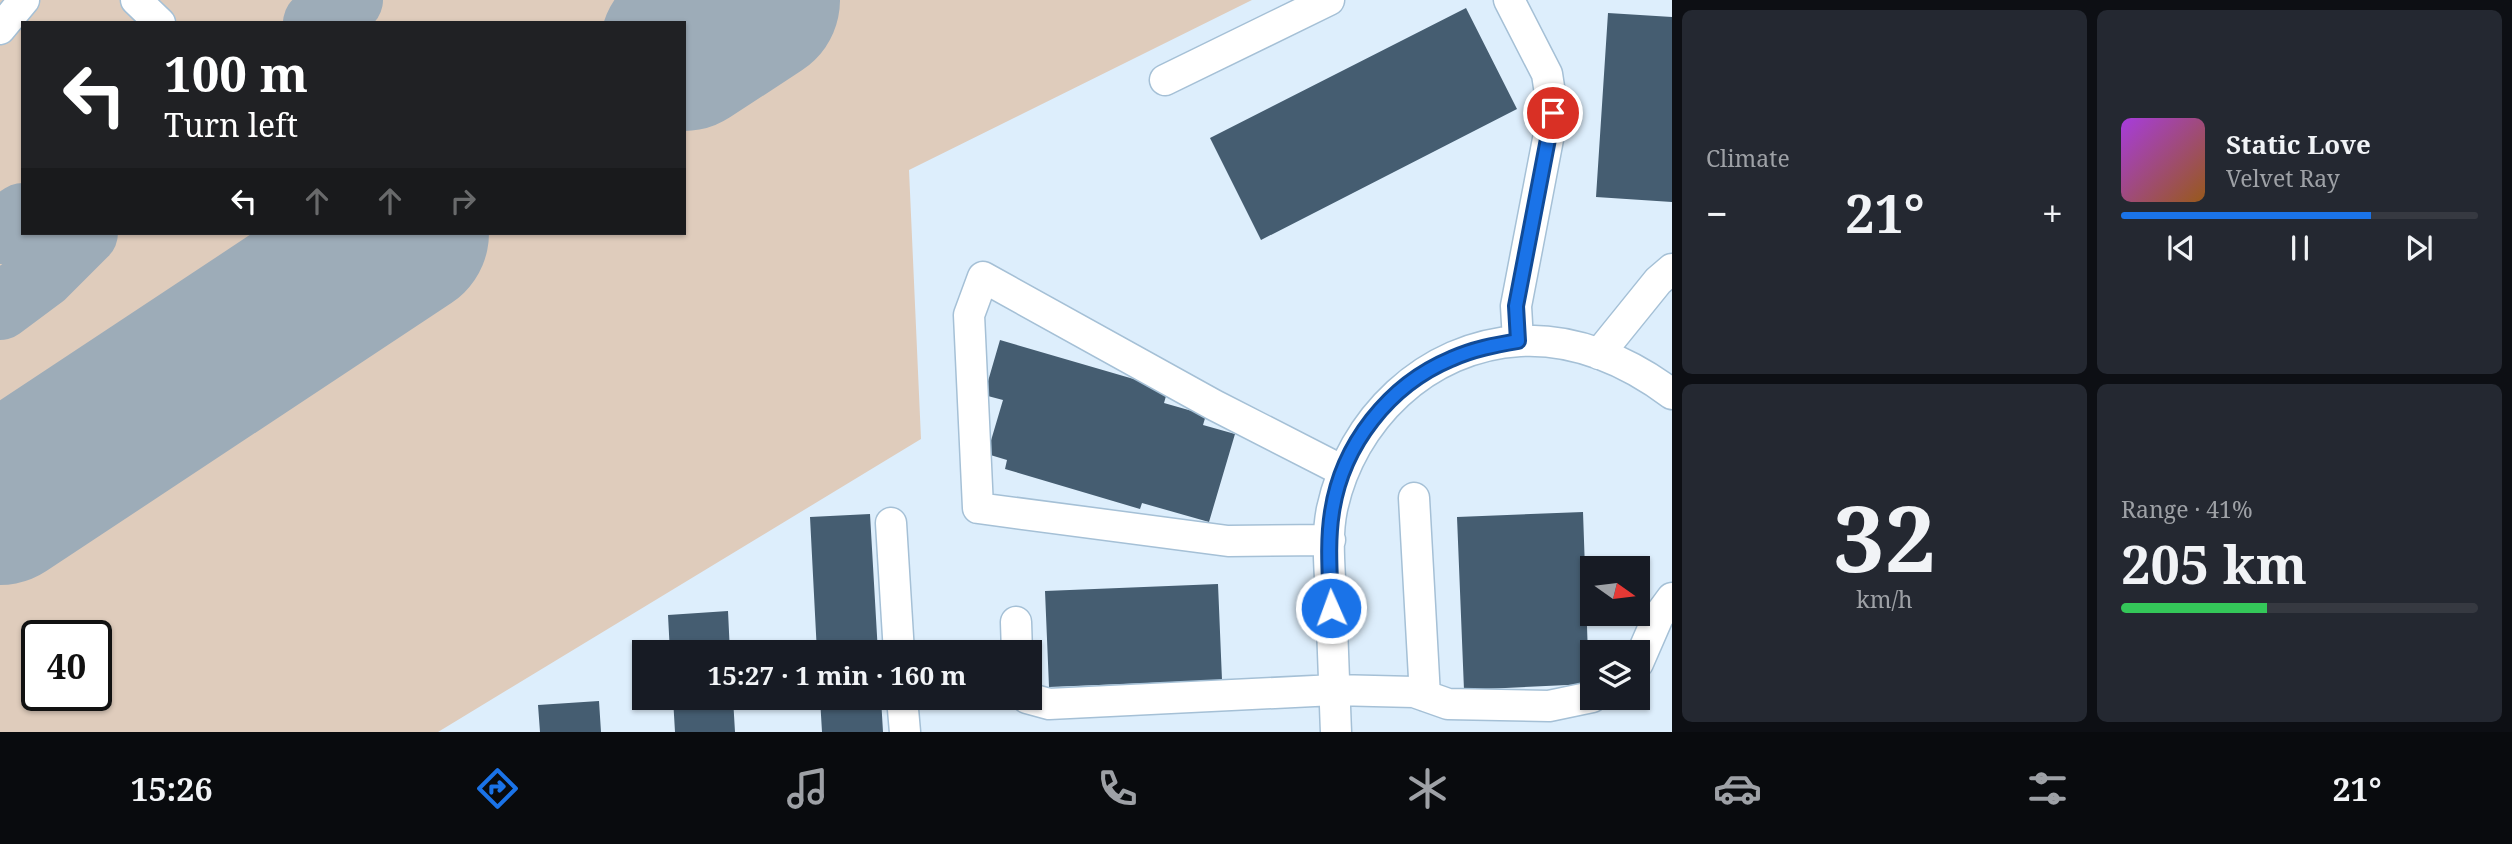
<!DOCTYPE html>
<html lang="en">
<head>
<meta charset="utf-8">
<style>
	:root { --surface:#171b24; --page:#242831; --text:#f1f3f6; --muted:#9ea1a6; --line:#363941; --accent:#1a73e8 }
	body { margin:0; font-family:"Noto Serif",serif; background:var(--page); color:var(--text); height:100vh; display:flex; flex-direction:column; font-size:26px; white-space:nowrap }
	* { box-sizing:border-box; margin:0 }
	p { font-size:23px; color:var(--muted) }
	.icon { flex:none; width:38px; height:38px; fill:none; stroke:currentColor; stroke-width:2; stroke-linecap:round; stroke-linejoin:round }
	.map { position:relative; flex:1; overflow:hidden }
	.drawer { display:flex; flex-direction:column; gap:10px; padding:10px; background:#0d0f14; width:840px }
	.drawer>* { flex:none }
	.guide { position:absolute; left:21px; top:21px; width:665px; height:214px; border-radius:0px; box-shadow:0 2px 5px #0004; background:#202124; color:#fff; overflow:hidden }
	.needle { width:46px; rotate:104deg }
	.controls { position:absolute; left:1580px; top:556px; display:grid; gap:14px }
	.controls a { display:grid; place-items:center; width:70px; height:70px; border-radius:0px; background:var(--surface); box-shadow:0 2px 5px #0004; font-size:35px }
	.speed { position:absolute; left:21px; top:620px; display:flex; gap:14px; font-size:35px; font-weight:700; text-align:center }
	.speed>* { display:grid; place-content:center; width:91px; height:91px; border-radius:50%; background:var(--surface); box-shadow:0 2px 5px #0004; line-height:1 }
	.speed .limit { border:4px solid #111; border-radius:10px; background:#fff; color:#111 }
	.pin { position:absolute; display:grid; place-items:center; width:60px; height:60px; color:#fff; margin:-30px; border:4px solid #fff; border-radius:50%; box-shadow:0 2px 7px #0007 }
	.me { position:absolute; width:77px; margin:-38px; rotate:358deg; stroke-linejoin:round; filter:drop-shadow(0 0 5px #0008) }
	.turn { display:flex; align-items:center; gap:24px; height:147px; padding:0 28px; font-size:32px }
	.turn .icon { width:91px; height:91px; stroke-width:2.5 }
	.turn b { display:block; font-size:49px; line-height:60px }
	.lanes { display:flex; align-items:center; height:66px; padding:0 28px; background:#0003; justify-content:center; gap:35px; direction:ltr }
	.lanes .off { opacity:.35 }
	.big { font-size:52px; font-weight:700; line-height:1.1 }
	.drawer .widget { flex:1; display:flex; flex-direction:column; justify-content:center; gap:10px; min-width:0; padding:0 24px; border-radius:10px; background:var(--page) }
	.drawer .dial { align-items:center; gap:0 }
	.dial b { font-size:91px; line-height:1 }
	.song { display:flex; align-items:center; gap:21px }
	.cover { width:84px; height:84px; border-radius:10px; background:linear-gradient(135deg,hsl(280 70% 55%),hsl(30 70% 35%)) }
	.played { height:7px; border-radius:4px; background:linear-gradient(90deg,var(--accent) 70%,var(--line) 70%) }
	.keys { display:flex; justify-content:space-around; direction:ltr }
	.heat { display:flex; justify-content:space-between; align-items:center; font-size:38px; direction:ltr }
	.charge { height:10px; border-radius:5px; background:linear-gradient(90deg,#34c759 41%,var(--line) 0) }
	.drawer .tiles { flex:1; display:grid; gap:10px; grid-template-columns:repeat(2,1fr) }
	.trip { position:absolute; left:632px; top:640px; width:410px; height:70px; border-radius:0px; background:var(--surface); box-shadow:0 2px 5px #0004; font-weight:700; line-height:70px; text-align:center }
	.tabs { display:flex; height:112px; justify-content:space-around; align-items:center; background:#090b0e; color:var(--muted) }
	.tabs .icon { width:49px; height:49px }
	.tabs .active { color:var(--accent) }
	.tabs b { font-size:32px; color:var(--text) }
	main { display:flex; flex:1; min-height:0 }
	.map>svg:first-child { display:block }
</style>
</head>
<body>
<main>
<div class="map">
<svg width="1672" height="732" viewBox="0 0 1672 732">
	<rect width="100%" height="100%" fill="#ddeefc"/>
	<path fill="#dfccbc" fill-rule="evenodd" d="M0,0h1252l-343,170 12,269 -483,293h-438zM23,23h661v210h-661zM37,635h59v60h-59z"/>
	<g fill="none" stroke-linecap="round" stroke-linejoin="round">
		<path stroke="#9dacb8" stroke-width="66" d="M316,23l34,-23
			M0,231l23,-15
			M0,307l43,-32 42,-42"/>
		<path stroke="#9dacb8" stroke-width="168" d="M684,47l72,-47
			M0,501l405,-268"/>
	</g>
	<path fill="#455d71" d="M1466,8l51,101 -256,131 -51,-102z
		M1608,13l64,4v185l-76,-5z
		M1000,340l168,49 -4,14 42,12 -3,10 32,9 -26,88 -67,-19 -2,6 -135,-40 2,-9 -20,-6 16,-54 -19,-5z
		M1583,512l6,172 -125,6 -7,-173z
		M870,514l8,139h-61l-7,-136z
		M1218,584l4,96 -173,7 -4,-96z
		M728,611l2,42h-60l-2,-38z
		M673,698h60l2,34h-60z
		M820,698h61l2,34h-61z
		M599,701l2,31h-61l-2,-27z"/>
	<g fill="none" stroke-linecap="round" stroke-linejoin="round">
		<g stroke="#a5c0d6" stroke-width="33">
			<path id="minor" d="M136,0l24,23
				M1509,0l38,74 6,39 -37,193 2,35
				M0,29l24,-29
				M1165,80l164,-80
				M1599,354l59,-73 14,-12
				M1414,498l11,198
				M891,523l8,130
				M1330,540l-102,1 -250,-33 -9,-193 14,-38 231,128 129,66
				M1016,622l1,31
				M1638,663l20,-46 14,-19
				M902,698l3,34
				M1027,698l22,6 285,-14 80,2 34,12 101,2 43,-9
				M1336,732c-2,-44 -3,-88 -5,-133 -1,-29 -5,-61 1,-90 19,-89 94,-163 188,-168 55,-3 108,20 152,53"/>
		</g>
		<use href="#minor" stroke="#fff" stroke-width="30"/>
	</g>
	<g fill="none" stroke-linecap="round" stroke-linejoin="round">
		<g stroke="#114b97" stroke-width="18">
			<path id="route" d="M1331,608c-1,-32 -4,-65 1,-96 10,-67 57,-127 119,-153 22,-10 44,-14 67,-18l-2,-35 37,-193"/>
		</g>
		<use href="#route" stroke="#1a73e8" stroke-width="12"/>
	</g>
</svg>
<div class="controls">
<a><svg class="needle" viewBox="-14 -14 28 28"><path d="M0-13l5 13h-10z" fill="#e53935"/><path d="M0 13l5-13h-10z" fill="#9ea1a6"/></svg></a>
<a><svg class="icon" aria-label="layers" viewBox="0 0 24 24"><path d="M12 4l9 5-9 5-9-5zM3 14l9 5 9-5"/></svg></a>
</div>
<div class="speed"><div class="limit">40</div></div>
<div class="pin" style="left:1553px;top:113px;background:#d93025"><svg class="icon" aria-label="arrive" viewBox="0 0 24 24"><path d="M6 21V4h12l-3 4 3 4H6"/></svg></div>
<svg class="me" style="left:1331px;top:608px" viewBox="-20 -20 40 40"><circle r="17" fill="#1a73e8" stroke="#fff" stroke-width="3"/><path d="M0-11L8 9 0 5-8 9z" fill="#fff"/></svg>
<div class="trip">15:27 · 1 min · 160 m</div>
<div class="guide">
<div class="turn"><svg class="icon" aria-label="left" viewBox="0 0 24 24"><path d="M17 20v-9H6M10 6l-5 5 5 5"/></svg><div><b>100 m</b>Turn left</div></div>
<div class="lanes"><svg class="icon" aria-label="left" viewBox="0 0 24 24"><path d="M17 20v-9H6M10 6l-5 5 5 5"/></svg><svg class="icon off" aria-label="ahead" viewBox="0 0 24 24"><path d="M12 20V5M6 11l6-6 6 6"/></svg><svg class="icon off" aria-label="ahead" viewBox="0 0 24 24"><path d="M12 20V5M6 11l6-6 6 6"/></svg><svg class="icon off" aria-label="right" viewBox="0 0 24 24"><path d="M7 20v-9h11M14 6l5 5-5 5"/></svg></div>
</div>
</div>
<section class="drawer">
<div class="tiles">
<div class="widget"><p>Climate</p>
<div class="heat"><a>−</a><b class="big">21°</b><a>+</a></div>
</div>
<div class="widget">
<div class="song"><i class="cover"></i><div><b>Static Love</b><p>Velvet Ray</p></div></div>
<div class="played"></div>
<div class="keys"><svg class="icon" aria-label="previous" viewBox="0 0 24 24"><path d="M18 5L8 12l10 7zM5 5v14"/></svg><svg class="icon" aria-label="pause" viewBox="0 0 24 24"><path d="M8 5v14M16 5v14"/></svg><svg class="icon" aria-label="next" viewBox="0 0 24 24"><path d="M6 5l10 7-10 7zM19 5v14"/></svg></div>
</div>
<div class="widget dial"><b>32</b><p>km/h</p></div>
<div class="widget"><p>Range · 41%</p><b class="big">205 km</b><div class="charge"></div></div>
</div>
</section>
</main>
<nav class="tabs">
<b>15:26</b>
<svg class="icon active" aria-label="directions" viewBox="0 0 24 24"><path d="M12 3l9 9-9 9-9-9zM9 14v-3h6M13 9l2 2-2 2"/></svg>
<svg class="icon" aria-label="music" viewBox="0 0 24 24"><path d="M9 18V5l10-2v13"/><circle cx="6" cy="18" r="3"/><circle cx="16" cy="16" r="3"/></svg>
<svg class="icon" aria-label="phone" viewBox="0 0 24 24"><path d="M5 4h4l2 5-3 2q2 4 5 5l2-3 5 2v4C11 20 4 13 5 4z"/></svg>
<svg class="icon" aria-label="climate" viewBox="0 0 24 24"><path d="M12 3v18M4 7l16 10M4 17L20 7"/></svg>
<svg class="icon" aria-label="car" viewBox="0 0 24 24"><path d="M5 17H2v-5l4-1 3-4h7l3 4 3 1v5h-3M9 17h6M6 11h13"/><circle cx="7" cy="17" r="2"/><circle cx="17" cy="17" r="2"/></svg>
<svg class="icon" aria-label="filters" viewBox="0 0 24 24"><path d="M4 7h16M4 17h16"/><circle cx="9" cy="7" r="2"/><circle cx="15" cy="17" r="2"/></svg>
<b>21°</b>
</nav>
</body>
</html>
